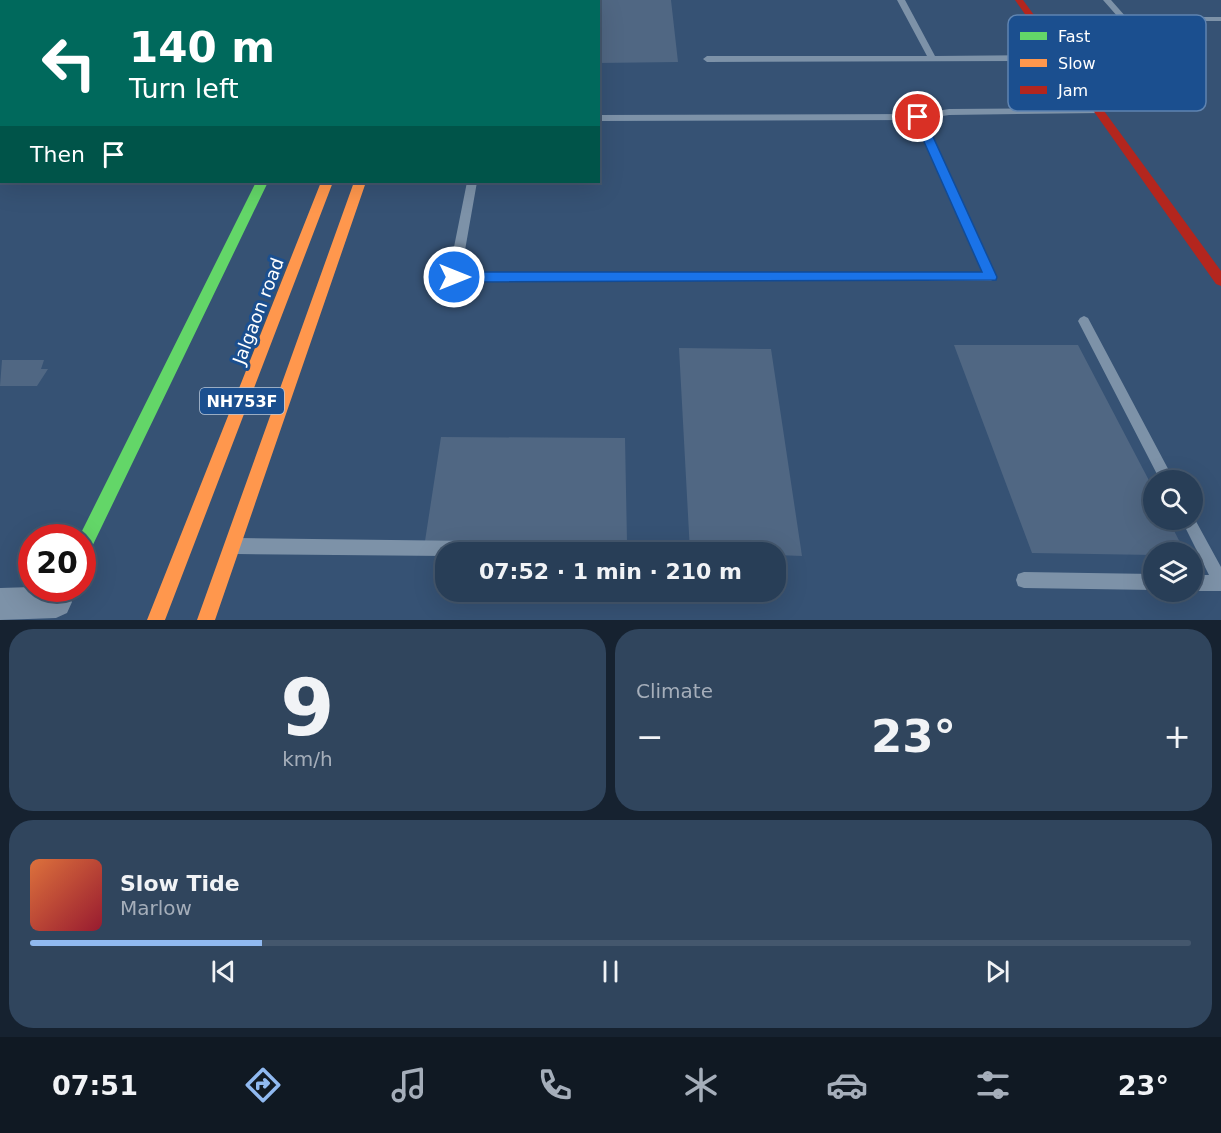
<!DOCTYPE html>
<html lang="en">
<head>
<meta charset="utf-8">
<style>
	:root { --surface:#283e57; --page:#30455d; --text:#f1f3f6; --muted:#a5aeba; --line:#44576d; --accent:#90b9f0 }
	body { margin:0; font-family:"DejaVu Sans",sans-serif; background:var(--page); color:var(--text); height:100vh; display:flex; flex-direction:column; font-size:22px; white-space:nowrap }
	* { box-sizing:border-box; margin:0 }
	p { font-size:20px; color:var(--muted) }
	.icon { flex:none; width:33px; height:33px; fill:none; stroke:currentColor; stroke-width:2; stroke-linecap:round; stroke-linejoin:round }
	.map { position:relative; height:620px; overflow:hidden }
	.panel { display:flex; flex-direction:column; gap:9px; padding:9px; background:#162230; flex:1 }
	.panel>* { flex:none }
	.top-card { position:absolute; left:0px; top:0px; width:600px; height:183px; box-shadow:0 6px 24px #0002,0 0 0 2px var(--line); background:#00695c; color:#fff; overflow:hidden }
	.fabs { position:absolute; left:1143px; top:470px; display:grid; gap:12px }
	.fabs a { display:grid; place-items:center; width:60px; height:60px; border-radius:50%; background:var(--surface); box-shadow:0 6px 24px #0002,0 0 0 2px var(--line); font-size:30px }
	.speed { position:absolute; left:18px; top:524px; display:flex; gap:12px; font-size:30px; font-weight:700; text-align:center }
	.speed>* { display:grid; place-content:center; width:78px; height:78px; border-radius:50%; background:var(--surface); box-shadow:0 6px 24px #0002,0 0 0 2px var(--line); line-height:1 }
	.speed .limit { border:9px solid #d22; background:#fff; color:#111 }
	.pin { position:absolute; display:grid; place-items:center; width:51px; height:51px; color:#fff; margin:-26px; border:3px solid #fff; border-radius:50%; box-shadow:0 2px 6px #0007 }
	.me { position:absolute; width:66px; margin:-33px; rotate:90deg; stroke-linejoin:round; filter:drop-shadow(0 0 4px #0008) }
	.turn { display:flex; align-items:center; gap:21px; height:126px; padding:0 30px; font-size:27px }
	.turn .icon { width:78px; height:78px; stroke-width:2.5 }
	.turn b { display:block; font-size:42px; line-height:51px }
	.then { display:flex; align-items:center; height:57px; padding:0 30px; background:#0003; gap:12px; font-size:22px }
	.big { font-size:45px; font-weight:800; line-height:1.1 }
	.panel .widget { flex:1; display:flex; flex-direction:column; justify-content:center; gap:9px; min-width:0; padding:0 21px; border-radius:24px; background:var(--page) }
	.panel .dial { align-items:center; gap:0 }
	.dial b { font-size:78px; line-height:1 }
	.song { display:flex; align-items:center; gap:18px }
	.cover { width:72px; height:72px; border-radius:9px; background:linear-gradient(135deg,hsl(20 70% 55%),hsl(350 70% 35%)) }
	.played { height:6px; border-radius:3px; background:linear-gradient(90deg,var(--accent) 20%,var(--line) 20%) }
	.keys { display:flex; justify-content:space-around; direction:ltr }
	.heat { display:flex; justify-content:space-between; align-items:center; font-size:33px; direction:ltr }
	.panel .tiles { flex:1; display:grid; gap:9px; grid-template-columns:1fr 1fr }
	.widget:last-child { grid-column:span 2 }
	.trip { position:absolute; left:435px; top:542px; width:351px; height:60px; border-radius:24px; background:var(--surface); box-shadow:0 6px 24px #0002,0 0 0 2px var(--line); font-weight:800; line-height:60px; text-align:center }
	.dock { display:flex; height:96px; justify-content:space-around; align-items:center; background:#101923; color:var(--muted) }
	.dock .icon { width:42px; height:42px }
	.dock .selected { color:var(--accent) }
	.dock b { font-size:27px; color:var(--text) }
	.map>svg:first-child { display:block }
</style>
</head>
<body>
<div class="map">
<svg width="1221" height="620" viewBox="0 0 1221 620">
	<rect width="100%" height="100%" fill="#365274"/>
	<path fill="#506783" d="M598,0h73l7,62 -80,1z
		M954,345h124l76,145v29h14l17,33h-31v3l-122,-2z
		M679,348l92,1 31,207 -26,-1v-3h-86z
		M2,360h42l-3,9h7l-11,17h-37z
		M441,437l184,1 2,104 -202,-1z"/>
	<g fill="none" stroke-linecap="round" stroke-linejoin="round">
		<path fill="#7d92a8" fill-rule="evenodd" d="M513,0h8v2h-8z
			M897,0h8l30,56 125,-1 4,3 -4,3 -353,1 -4,-3 4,-3h220z
			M1103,0h8l15,17h95v4h-97l-89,4 -4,-2 4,-2 83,-4z
			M1098,108l5,3 -2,2 -152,2 -25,4 73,158 -6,4h-537l-6,-4 19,-95h10l-16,91h522l-68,-153 -317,1v-6l320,-1 31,-5z
			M1084,316l4,2 86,162h-14l-82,-159 2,-3z
			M1192,514l29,53v24h-29v-16h17l-28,-56h11z
			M237,538l400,5 5,3 3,5 -199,1v4l-209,-2 -5,-3 -3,-5 3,-5z
			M1024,572l130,2v16l-130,-2 -6,-2 -2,-6 2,-6z"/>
		<path fill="#7d92a8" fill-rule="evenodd" d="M342,0h16l-16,2z
			M32,587l35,4 5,11 -5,11 -11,5 -56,2v-32z"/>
		<path fill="#63d668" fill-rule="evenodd" d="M256,182h12l-180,373 -6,2v-20h-3z"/>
		<path fill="#ff974d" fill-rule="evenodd" d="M394,0h8l-9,2z
			M321,182h12l-168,438h-18z
			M354,182h12l-151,438h-18z"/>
		<path fill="#b3261e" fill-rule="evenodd" d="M420,0h8l-9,2z
			M1015,0h8l198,271v15l-5,-2z"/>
	</g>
	<path fill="#1a73e8" stroke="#114b97" stroke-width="1.5" d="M915,115l9,2 73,160 -1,3 -542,2 -7,-5 7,-5h528l-69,-155z"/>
	<g text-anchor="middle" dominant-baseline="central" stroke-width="6" stroke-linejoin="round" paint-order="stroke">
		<rect fill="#1b4f8f" stroke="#bbcadd" stroke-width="1.5" x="200" y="388" width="84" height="26" rx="4.5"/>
		<g font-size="16" font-weight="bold" fill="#fff">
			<text x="242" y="401">NH753F</text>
		</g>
		<g font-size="18" fill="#fff" stroke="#1b4f8f">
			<text transform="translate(258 311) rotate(-69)">Jalgaon road</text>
		</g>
	</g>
	<rect x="1008" y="15" width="198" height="96" rx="9" fill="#1b4f8f" stroke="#5f84b1" stroke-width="1.5"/>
	<rect x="1020" y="32" width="27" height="8" fill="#63d668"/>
	<rect x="1020" y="59" width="27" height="8" fill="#ff974d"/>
	<rect x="1020" y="86" width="27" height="8" fill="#b3261e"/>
	<g font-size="16" fill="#fff">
		<text x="1058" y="42">Fast</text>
		<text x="1058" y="69">Slow</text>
		<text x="1058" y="96">Jam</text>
	</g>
</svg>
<div class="fabs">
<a><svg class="icon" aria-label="search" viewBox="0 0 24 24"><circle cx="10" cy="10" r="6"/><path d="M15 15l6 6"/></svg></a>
<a><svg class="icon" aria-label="layers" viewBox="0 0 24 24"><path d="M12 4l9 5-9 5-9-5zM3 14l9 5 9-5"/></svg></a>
</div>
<div class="speed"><div class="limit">20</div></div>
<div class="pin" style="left:918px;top:117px;background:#d93025"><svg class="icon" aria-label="arrive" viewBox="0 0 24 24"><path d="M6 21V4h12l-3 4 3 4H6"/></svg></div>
<svg class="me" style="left:454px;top:277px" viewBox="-20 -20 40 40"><circle r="17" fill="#1a73e8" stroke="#fff" stroke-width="3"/><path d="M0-11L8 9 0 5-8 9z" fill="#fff"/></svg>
<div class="trip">07:52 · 1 min · 210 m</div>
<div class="top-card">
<div class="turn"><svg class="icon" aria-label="left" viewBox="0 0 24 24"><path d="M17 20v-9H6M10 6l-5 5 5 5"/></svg><div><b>140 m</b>Turn left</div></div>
<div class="then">Then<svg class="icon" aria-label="arrive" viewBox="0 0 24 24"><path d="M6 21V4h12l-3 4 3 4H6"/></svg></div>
</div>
</div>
<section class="panel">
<div class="tiles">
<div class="widget dial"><b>9</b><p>km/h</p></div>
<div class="widget"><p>Climate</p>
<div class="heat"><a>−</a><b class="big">23°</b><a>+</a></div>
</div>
<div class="widget">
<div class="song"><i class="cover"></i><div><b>Slow Tide</b><p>Marlow</p></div></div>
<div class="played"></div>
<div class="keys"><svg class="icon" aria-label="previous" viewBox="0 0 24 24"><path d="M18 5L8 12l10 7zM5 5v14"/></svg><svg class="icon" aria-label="pause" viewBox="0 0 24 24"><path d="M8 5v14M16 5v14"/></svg><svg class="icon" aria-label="next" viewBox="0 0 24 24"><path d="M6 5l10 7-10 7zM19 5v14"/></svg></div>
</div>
</div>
</section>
<nav class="dock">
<b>07:51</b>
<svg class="icon selected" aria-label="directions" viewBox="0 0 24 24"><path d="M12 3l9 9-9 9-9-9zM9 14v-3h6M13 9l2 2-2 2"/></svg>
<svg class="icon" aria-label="music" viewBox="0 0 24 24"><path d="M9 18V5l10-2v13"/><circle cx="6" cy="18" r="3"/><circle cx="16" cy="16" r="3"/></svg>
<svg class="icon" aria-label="phone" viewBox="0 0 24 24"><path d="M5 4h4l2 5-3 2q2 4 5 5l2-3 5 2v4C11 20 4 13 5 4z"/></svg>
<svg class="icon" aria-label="climate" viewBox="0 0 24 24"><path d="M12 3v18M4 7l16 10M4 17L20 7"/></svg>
<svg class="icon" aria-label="car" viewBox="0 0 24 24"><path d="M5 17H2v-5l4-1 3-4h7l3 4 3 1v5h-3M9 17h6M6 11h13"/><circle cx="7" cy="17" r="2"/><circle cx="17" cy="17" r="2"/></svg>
<svg class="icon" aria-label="filters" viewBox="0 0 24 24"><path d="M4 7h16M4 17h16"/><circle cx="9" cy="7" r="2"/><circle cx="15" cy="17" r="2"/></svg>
<b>23°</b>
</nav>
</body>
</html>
